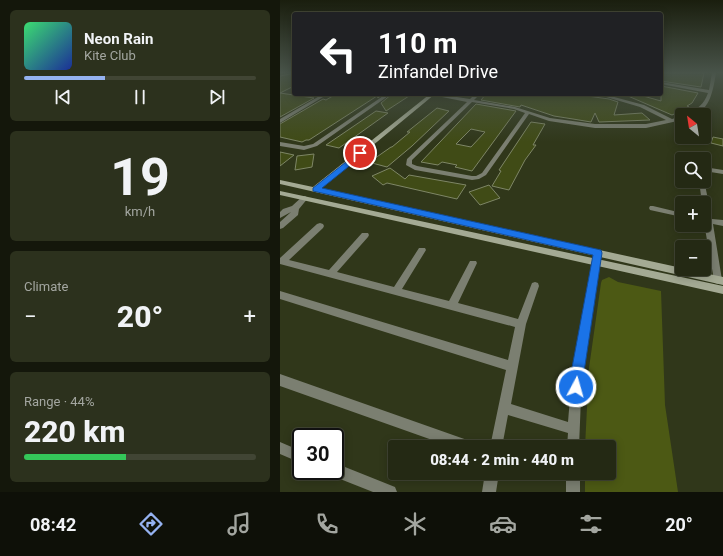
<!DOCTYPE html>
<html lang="en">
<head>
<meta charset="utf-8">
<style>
	:root { --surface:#242914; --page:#2c311d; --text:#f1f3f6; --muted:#a3a6a0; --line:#414534; --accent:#95b2f1 }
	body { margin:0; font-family:Roboto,sans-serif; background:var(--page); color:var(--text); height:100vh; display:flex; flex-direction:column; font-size:15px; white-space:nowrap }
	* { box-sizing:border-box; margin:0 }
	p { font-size:13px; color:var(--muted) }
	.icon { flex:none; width:22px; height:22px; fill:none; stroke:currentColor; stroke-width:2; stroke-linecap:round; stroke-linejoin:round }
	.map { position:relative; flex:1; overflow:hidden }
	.panel { display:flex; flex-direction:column; gap:10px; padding:10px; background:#14170b; width:280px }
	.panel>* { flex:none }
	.hud { position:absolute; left:12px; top:12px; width:371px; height:84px; border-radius:4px; box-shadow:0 2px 10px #0003,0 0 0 1px var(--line); background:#202124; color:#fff; overflow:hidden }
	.needle { width:26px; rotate:330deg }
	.tools { position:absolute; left:395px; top:108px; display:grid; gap:8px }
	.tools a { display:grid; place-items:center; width:36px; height:36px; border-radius:4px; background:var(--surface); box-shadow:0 2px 10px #0003,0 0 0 1px var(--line); font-size:20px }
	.speed { position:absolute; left:12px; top:428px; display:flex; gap:8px; font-size:20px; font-weight:700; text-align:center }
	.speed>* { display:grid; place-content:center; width:52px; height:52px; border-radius:50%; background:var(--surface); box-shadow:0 2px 10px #0003,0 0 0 1px var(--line); line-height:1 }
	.speed .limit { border:2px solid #111; border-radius:6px; background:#fff; color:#111 }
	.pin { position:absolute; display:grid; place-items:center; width:34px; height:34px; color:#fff; margin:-17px; border:2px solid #fff; border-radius:50%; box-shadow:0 1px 4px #0007 }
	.me { position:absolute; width:44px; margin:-22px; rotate:6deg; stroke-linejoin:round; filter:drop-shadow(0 0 3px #0008) }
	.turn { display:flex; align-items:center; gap:14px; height:84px; padding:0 20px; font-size:18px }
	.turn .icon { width:52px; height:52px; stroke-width:2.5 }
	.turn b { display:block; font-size:28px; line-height:34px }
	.big { font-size:30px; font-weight:800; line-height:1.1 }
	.panel .card { flex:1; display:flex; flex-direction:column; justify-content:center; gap:6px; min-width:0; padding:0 14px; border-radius:6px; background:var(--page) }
	.panel .dial { align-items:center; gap:0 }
	.dial b { font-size:52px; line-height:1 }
	.song { display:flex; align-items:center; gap:12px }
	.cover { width:48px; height:48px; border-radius:6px; background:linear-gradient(135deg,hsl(140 70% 55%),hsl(230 70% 35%)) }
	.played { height:4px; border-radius:2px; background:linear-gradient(90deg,var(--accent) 35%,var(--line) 35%) }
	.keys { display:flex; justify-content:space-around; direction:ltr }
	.heat { display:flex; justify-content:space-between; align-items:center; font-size:22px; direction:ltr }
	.charge { height:6px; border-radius:3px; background:linear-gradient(90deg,#34c759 44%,var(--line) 0) }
	.trip { position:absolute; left:108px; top:440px; width:228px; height:40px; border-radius:4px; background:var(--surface); box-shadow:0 2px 10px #0003,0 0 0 1px var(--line); font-weight:800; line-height:40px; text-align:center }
	.menu { display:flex; height:64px; justify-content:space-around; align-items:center; background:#0e1008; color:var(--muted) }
	.menu .icon { width:28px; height:28px }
	.menu .on { color:var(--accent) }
	.menu b { font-size:18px; color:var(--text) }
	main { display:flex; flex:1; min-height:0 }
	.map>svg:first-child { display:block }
</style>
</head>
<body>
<main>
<section class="panel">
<div class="card">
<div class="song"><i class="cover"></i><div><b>Neon Rain</b><p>Kite Club</p></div></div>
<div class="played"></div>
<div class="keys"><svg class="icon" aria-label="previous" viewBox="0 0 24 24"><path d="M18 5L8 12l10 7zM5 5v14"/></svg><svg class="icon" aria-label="pause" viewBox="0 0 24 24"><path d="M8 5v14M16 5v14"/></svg><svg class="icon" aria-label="next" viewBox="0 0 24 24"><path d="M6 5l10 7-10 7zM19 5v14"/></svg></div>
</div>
<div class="card dial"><b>19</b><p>km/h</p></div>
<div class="card"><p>Climate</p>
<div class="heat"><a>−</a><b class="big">20°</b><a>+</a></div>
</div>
<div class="card"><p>Range · 44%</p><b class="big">220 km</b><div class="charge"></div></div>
</section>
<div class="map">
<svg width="443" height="492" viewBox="0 0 443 492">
	<rect width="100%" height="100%" fill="#30371a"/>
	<path fill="#4c5914" d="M329,277l9,5 43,9 4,114 13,87h-93v-19h24v-26h-24l4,-79 12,-85 1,-3z"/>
	<path fill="#404b16" stroke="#7e8666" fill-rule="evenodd" d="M381,73h43l-3,14 -40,-6z
		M10,74h4v12l-14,7 34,5 -34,19v-41z
		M381,86l37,7 -6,10 -5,3 2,1 -17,8 -44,-19v-2h8l25,7z
		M56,94h47l-5,4 -1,-2 -68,44h-3l-4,2 -22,-5v-13l43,-25 3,1z
		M112,94l17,2 -23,15 -5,-8z
		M206,94h87l36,5 9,3 -4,13 28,-2 8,7 -51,2 -4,-9 -4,9 -18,-3 -19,-3 -33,-11 -1,2 -39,-7z
		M196,104l40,7 -44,60 -17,-4 2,-2 -15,-3 -4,3 -17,-3zM191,129l14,3 -14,15 -15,-3z
		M157,108l12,3 -37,35 -25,21 -15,-4 2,-1 -3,-1 20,-14h1l18,-15h-3z
		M96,111l12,2 -49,35 -13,-3z
		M251,122l14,2 -12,21h3l-11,15 -16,30 -17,-4 9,-15 -2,-1z
		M433,137l10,2v7l-12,-3z
		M0,152l14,3 -14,11z
		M34,154l-2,13 -17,3 2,-14z
		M110,168l15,11 4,-4 57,10 -9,14 -70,-16 -4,2 -11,-9z
		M209,185l11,13 -20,7 -11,-13z"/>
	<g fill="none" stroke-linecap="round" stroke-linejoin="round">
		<path fill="#7b7f71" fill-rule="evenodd" d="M432,73h4c-3,17 -6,42 -29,42 10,-7 17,-10 21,-22l-47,-9v-2l48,8z
			M43,94h5l-48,29v-4z
			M106,94h5l-74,52 -13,4 -24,-4v-4l24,4 9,-2z
			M147,94h10l33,5 5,-5h5l-6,6 41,7 35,11 45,6h51l20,-4 -26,-13 -44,-13h7l41,11 28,14 10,-3v4l-36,8h-51l-46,-7 -20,-7 -43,61 -7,4 -7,1 -57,-10 -9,-5 1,-6 60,-57zM192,102l42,7 11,4 -43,60 -6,3h-4l-55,-10 -5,-2v-4z
			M407,151l2,1 6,7h-6l-5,-6z
			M424,167l19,3v4l-19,-3z
			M424,180l8,39 11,1v6l-10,-2 9,56 -1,3 -3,1 -3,-1 -1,-3 -10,-57v-20h-2l-3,-22h5z
			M23,196h2l3,2 -9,11 -1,6 -15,13 -3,1v-7l11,-10 -11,6v-6l3,-3 9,-3z
			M370,206h3l29,7v4l-32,-7 -1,-2z
			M40,223l3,1 1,2 -1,2 -34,32 40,10 33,-37h6l1,2 -1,2 -31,35 57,15 25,-39h6l1,2 -24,39 47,12 21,-40h6l1,2 -19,40 60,16 14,-36 3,-1 3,1 1,3 -13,38 -15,80 57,18 4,-49 22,-120 1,-2h6l1,2 -20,120 -3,74h-12l1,-14 -60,-18 -6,32h-12l16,-77 -226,-71v-8l228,69 7,-33 -235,-63v-6l37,-34z
			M0,374l190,67 4,2 2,4h-24l-172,-61z
			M0,442l21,9v12l-21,-9z
			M55,463l60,24 2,5h-24l-43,-17 -1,-4h6z
			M205,473h14l-3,19h-14z
			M286,473h14v19h-14z"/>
		<path fill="#a4aa94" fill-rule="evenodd" d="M150,94h5l-115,95 403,88v8l-443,-101v-4l33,7z
			M0,191l443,95v8l-443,-99z"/>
	</g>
	<linearGradient id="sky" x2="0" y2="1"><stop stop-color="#1a1e0e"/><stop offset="0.51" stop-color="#485349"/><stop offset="1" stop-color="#485349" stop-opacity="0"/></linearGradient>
	<rect width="443" height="142" fill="url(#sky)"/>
	<path fill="#1a73e8" stroke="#114b97" d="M80,151l4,2 -1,2 -41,33 279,62 1,3 -21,139 -5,1 -4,-1 -2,-5 1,-14 22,-118 -280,-64v-3z"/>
</svg>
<div class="tools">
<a><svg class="needle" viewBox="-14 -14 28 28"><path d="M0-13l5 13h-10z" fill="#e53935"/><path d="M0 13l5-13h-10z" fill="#a3a6a0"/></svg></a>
<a><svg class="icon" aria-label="search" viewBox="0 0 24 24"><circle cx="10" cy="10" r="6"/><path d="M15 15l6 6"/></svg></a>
<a>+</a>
<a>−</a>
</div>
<div class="speed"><div class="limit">30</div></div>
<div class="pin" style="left:80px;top:153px;background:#d93025"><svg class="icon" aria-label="arrive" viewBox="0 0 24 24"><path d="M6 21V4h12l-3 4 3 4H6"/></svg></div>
<svg class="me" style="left:296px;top:387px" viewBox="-20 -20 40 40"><circle r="17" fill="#1a73e8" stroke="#fff" stroke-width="3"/><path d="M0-11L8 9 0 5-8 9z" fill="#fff"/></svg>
<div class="trip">08:44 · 2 min · 440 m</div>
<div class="hud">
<div class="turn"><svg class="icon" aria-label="left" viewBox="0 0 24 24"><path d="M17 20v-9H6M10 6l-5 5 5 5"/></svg><div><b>110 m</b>Zinfandel Drive</div></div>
</div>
</div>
</main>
<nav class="menu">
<b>08:42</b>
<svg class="icon on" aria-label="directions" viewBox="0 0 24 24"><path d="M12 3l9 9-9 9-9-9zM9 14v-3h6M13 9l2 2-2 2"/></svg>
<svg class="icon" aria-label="music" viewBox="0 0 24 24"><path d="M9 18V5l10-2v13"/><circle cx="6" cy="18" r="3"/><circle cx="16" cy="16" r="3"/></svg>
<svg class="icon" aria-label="phone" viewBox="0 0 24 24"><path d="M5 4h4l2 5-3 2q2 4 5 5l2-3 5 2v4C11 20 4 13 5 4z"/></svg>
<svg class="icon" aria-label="climate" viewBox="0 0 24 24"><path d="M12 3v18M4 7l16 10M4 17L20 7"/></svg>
<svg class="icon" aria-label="car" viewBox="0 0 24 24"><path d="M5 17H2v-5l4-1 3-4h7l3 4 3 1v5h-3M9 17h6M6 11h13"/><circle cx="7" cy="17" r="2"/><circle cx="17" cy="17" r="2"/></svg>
<svg class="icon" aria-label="filters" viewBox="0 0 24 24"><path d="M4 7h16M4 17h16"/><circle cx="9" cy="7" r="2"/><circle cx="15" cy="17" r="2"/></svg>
<b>20°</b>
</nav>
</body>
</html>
